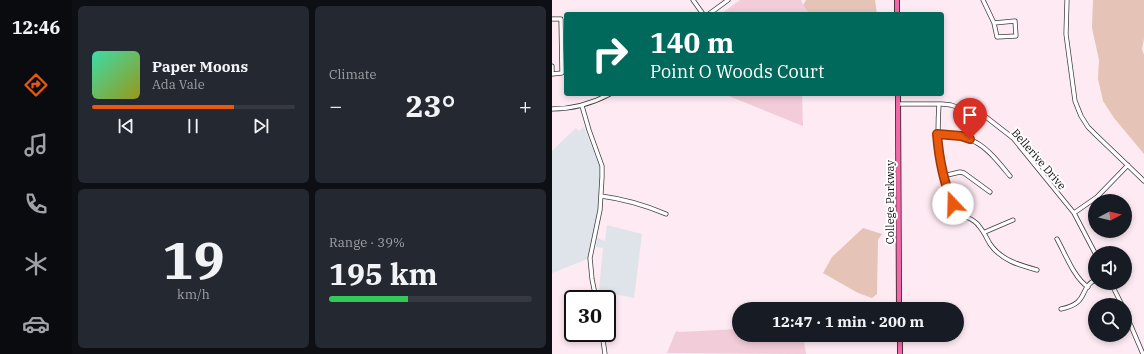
<!DOCTYPE html>
<html lang="en">
<head>
<meta charset="utf-8">
<style>
	:root { --surface:#171b24; --page:#242831; --text:#f1f3f6; --muted:#9ea1a6; --line:#363941; --accent:#ea580c }
	body { margin:0; font-family:"IBM Plex Serif",serif; background:var(--page); color:var(--text); height:100vh; display:flex; flex-direction:column; font-size:15px; white-space:nowrap }
	* { box-sizing:border-box; margin:0 }
	p { font-size:13px; color:var(--muted) }
	.icon { flex:none; width:22px; height:22px; fill:none; stroke:currentColor; stroke-width:2; stroke-linecap:round; stroke-linejoin:round }
	.map { position:relative; flex:1; overflow:hidden }
	.details { display:flex; flex-direction:column; gap:6px; padding:6px; background:#0d0f14; width:480px }
	.details>* { flex:none }
	.banner { position:absolute; left:12px; top:12px; width:380px; height:84px; border-radius:4px; box-shadow:0 2px 6px #0003; background:#00695c; color:#fff; overflow:hidden }
	.needle { width:26px; rotate:83deg }
	.tools { position:absolute; left:536px; top:194px; display:grid; gap:8px }
	.tools a { display:grid; place-items:center; width:44px; height:44px; border-radius:50%; background:var(--surface); box-shadow:0 2px 6px #0003; font-size:20px }
	.speed { position:absolute; left:12px; top:290px; display:flex; gap:8px; font-size:20px; font-weight:700; text-align:center }
	.speed>* { display:grid; place-content:center; width:52px; height:52px; border-radius:50%; background:var(--surface); box-shadow:0 2px 6px #0003; line-height:1 }
	.speed .limit { border:2px solid #111; border-radius:6px; background:#fff; color:#111 }
	.pin { position:absolute; display:grid; place-items:center; width:34px; height:34px; color:#fff; margin:-41px -17px; border-radius:50% 50% 50% 0; rotate:-45deg; box-shadow:0 0 4px #0007 }
	.pin .icon { rotate:45deg }
	.me { position:absolute; width:44px; margin:-22px; rotate:339deg; stroke-linejoin:round; filter:drop-shadow(0 0 3px #0008) }
	.turn { display:flex; align-items:center; gap:14px; height:84px; padding:0 20px; font-size:18px }
	.turn .icon { width:52px; height:52px; stroke-width:2.5 }
	.turn b { display:block; font-size:28px; line-height:34px }
	.big { font-size:30px; font-weight:800; line-height:1.1 }
	.details .card { flex:1; display:flex; flex-direction:column; justify-content:center; gap:6px; min-width:0; padding:0 14px; border-radius:6px; background:var(--page) }
	.details .dial { align-items:center; gap:0 }
	.dial b { font-size:52px; line-height:1 }
	.song { display:flex; align-items:center; gap:12px }
	.cover { width:48px; height:48px; border-radius:6px; background:linear-gradient(135deg,hsl(160 70% 55%),hsl(60 70% 35%)) }
	.played { height:4px; border-radius:2px; background:linear-gradient(90deg,var(--accent) 70%,var(--line) 70%) }
	.keys { display:flex; justify-content:space-around; direction:ltr }
	.heat { display:flex; justify-content:space-between; align-items:center; font-size:22px; direction:ltr }
	.charge { height:6px; border-radius:3px; background:linear-gradient(90deg,#34c759 39%,var(--line) 0) }
	.details .tiles { flex:1; display:grid; gap:6px; grid-template-columns:repeat(2,1fr) }
	.trip { position:absolute; left:180px; top:302px; width:232px; height:40px; border-radius:20px; background:var(--surface); box-shadow:0 2px 6px #0003; font-weight:800; line-height:40px; text-align:center }
	main { display:flex; flex:1; min-height:0 }
	.dock { display:flex; flex-direction:column; width:72px; justify-content:space-around; align-items:center; background:#090b0e; color:var(--muted) }
	.dock .icon { width:28px; height:28px }
	.dock .current { color:var(--accent) }
	.dock b { font-size:18px; color:var(--text) }
	.map>svg:first-child { display:block }
</style>
</head>
<body>
<main>
<nav class="dock">
<b>12:46</b>
<svg class="icon current" aria-label="directions" viewBox="0 0 24 24"><path d="M12 3l9 9-9 9-9-9zM9 14v-3h6M13 9l2 2-2 2"/></svg>
<svg class="icon" aria-label="music" viewBox="0 0 24 24"><path d="M9 18V5l10-2v13"/><circle cx="6" cy="18" r="3"/><circle cx="16" cy="16" r="3"/></svg>
<svg class="icon" aria-label="phone" viewBox="0 0 24 24"><path d="M5 4h4l2 5-3 2q2 4 5 5l2-3 5 2v4C11 20 4 13 5 4z"/></svg>
<svg class="icon" aria-label="climate" viewBox="0 0 24 24"><path d="M12 3v18M4 7l16 10M4 17L20 7"/></svg>
<svg class="icon" aria-label="car" viewBox="0 0 24 24"><path d="M5 17H2v-5l4-1 3-4h7l3 4 3 1v5h-3M9 17h6M6 11h13"/><circle cx="7" cy="17" r="2"/><circle cx="17" cy="17" r="2"/></svg>
</nav>
<section class="details">
<div class="tiles">
<div class="card">
<div class="song"><i class="cover"></i><div><b>Paper Moons</b><p>Ada Vale</p></div></div>
<div class="played"></div>
<div class="keys"><svg class="icon" aria-label="previous" viewBox="0 0 24 24"><path d="M18 5L8 12l10 7zM5 5v14"/></svg><svg class="icon" aria-label="pause" viewBox="0 0 24 24"><path d="M8 5v14M16 5v14"/></svg><svg class="icon" aria-label="next" viewBox="0 0 24 24"><path d="M6 5l10 7-10 7zM19 5v14"/></svg></div>
</div>
<div class="card"><p>Climate</p>
<div class="heat"><a>−</a><b class="big">23°</b><a>+</a></div>
</div>
<div class="card dial"><b>19</b><p>km/h</p></div>
<div class="card"><p>Range · 39%</p><b class="big">195 km</b><div class="charge"></div></div>
</div>
</section>
<div class="map">
<svg width="592" height="354" viewBox="0 0 592 354">
	<rect width="100%" height="100%" fill="#feeaf2"/>
	<path fill="#dfe3ea" d="M32,127l12,30 6,9 -1,30 -11,62 -38,15v-122l24,-23 3,3z
		M55,225l35,9 -8,64 -35,-7 4,-43 -7,-1 1,-9 8,3z"/>
	<path fill="#f2ccd8" d="M188,0h61l2,5 6,9h-88z
		M162,94h88l1,32 -74,-30z
		M187,329v6h64l3,19 -139,-1 9,-22 3,1z"/>
	<path fill="#e6c3b7" d="M254,0h69l2,14h-68l-6,-9z
		M541,0h51v38l-2,11 2,6v99l-30,-36 -11,-17 -5,-22 1,-19 -7,-32z
		M311,228l19,6 -4,6 -1,54 -5,4 -14,-5 -35,-20 9,-16z"/>
	<g fill="none" stroke-linecap="round" stroke-linejoin="round">
		<g stroke="#3e3e3e" stroke-width="5">
			<path id="minor" d="M141,0l10,14
				M431,0l11,23 3,14 19,-1 -1,-15 -21,2
				M515,0l-1,34 9,67 6,15 7,11 7,7 49,47
				M157,14l19,-14
				M0,19h9l1,54 -10,1
				M0,66v8
				M346,104h44l9,1 35,12 27,21 61,75 21,40
				M387,104c-2,32 -2,63 11,93 2,5 3,10 7,14 6,7 16,6 22,15 5,6 7,11 11,18 11,16 29,21 47,26
				M30,106l7,24 13,36v11l-2,33 -10,48 2,21 4,20
				M0,109c21,0 39,-5 58,-15
				M385,134c40,1 49,13 73,42
				M391,176l17,-4 4,1 26,19
				M49,196c23,3 44,9 65,18
				M522,213l23,-16 31,-32
				M433,232l28,-12
				M505,239c8,14 17,39 31,48
				M559,283l11,22
				M509,309c29,-6 17,-20 34,-29
				M573,312l18,42
				M50,333l3,21"/>
		</g>
		<g stroke="#1c1c1c" stroke-width="6">
			<path id="major" d="M345,0v14
				M346,94l1,215
				M348,335v19"/>
		</g>
		<use href="#minor" stroke="#fff" stroke-width="3.5"/>
		<use href="#major" stroke="#f168a7" stroke-width="4.5"/>
	</g>
	<g fill="none" stroke-linecap="round" stroke-linejoin="round">
		<g stroke="#983908" stroke-width="10">
			<path id="route" d="M401,204c-10,-23 -14,-45 -16,-70l24,2 9,3"/>
		</g>
		<use href="#route" stroke="#ea580c" stroke-width="7"/>
	</g>
	<g text-anchor="middle" dominant-baseline="central" stroke-width="4" stroke-linejoin="round" paint-order="stroke">
		<g font-size="11" fill="#0b0b0b" stroke="#fff">
			<text transform="translate(487 159) rotate(49)">Bellerive Drive</text>
			<text transform="translate(338 202) rotate(-90)">College Parkway</text>
		</g>
	</g>
</svg>
<div class="tools">
<a><svg class="needle" viewBox="-14 -14 28 28"><path d="M0-13l5 13h-10z" fill="#e53935"/><path d="M0 13l5-13h-10z" fill="#9ea1a6"/></svg></a>
<a><svg class="icon" aria-label="sound" viewBox="0 0 24 24"><path d="M4 9h4l5-4v14l-5-4H4zM17 9q2 3 0 6"/></svg></a>
<a><svg class="icon" aria-label="search" viewBox="0 0 24 24"><circle cx="10" cy="10" r="6"/><path d="M15 15l6 6"/></svg></a>
</div>
<div class="speed"><div class="limit">30</div></div>
<div class="pin" style="left:418px;top:139px;background:#d93025"><svg class="icon" aria-label="arrive" viewBox="0 0 24 24"><path d="M6 21V4h12l-3 4 3 4H6"/></svg></div>
<svg class="me" style="left:401px;top:204px" viewBox="-20 -20 40 40"><circle r="19" fill="#fff"/><path d="M0-13L10 11 0 6-10 11z" fill="#ea580c"/></svg>
<div class="trip">12:47 · 1 min · 200 m</div>
<div class="banner">
<div class="turn"><svg class="icon" aria-label="right" viewBox="0 0 24 24"><path d="M7 20v-9h11M14 6l5 5-5 5"/></svg><div><b>140 m</b>Point O Woods Court</div></div>
</div>
</div>
</main>
</body>
</html>
